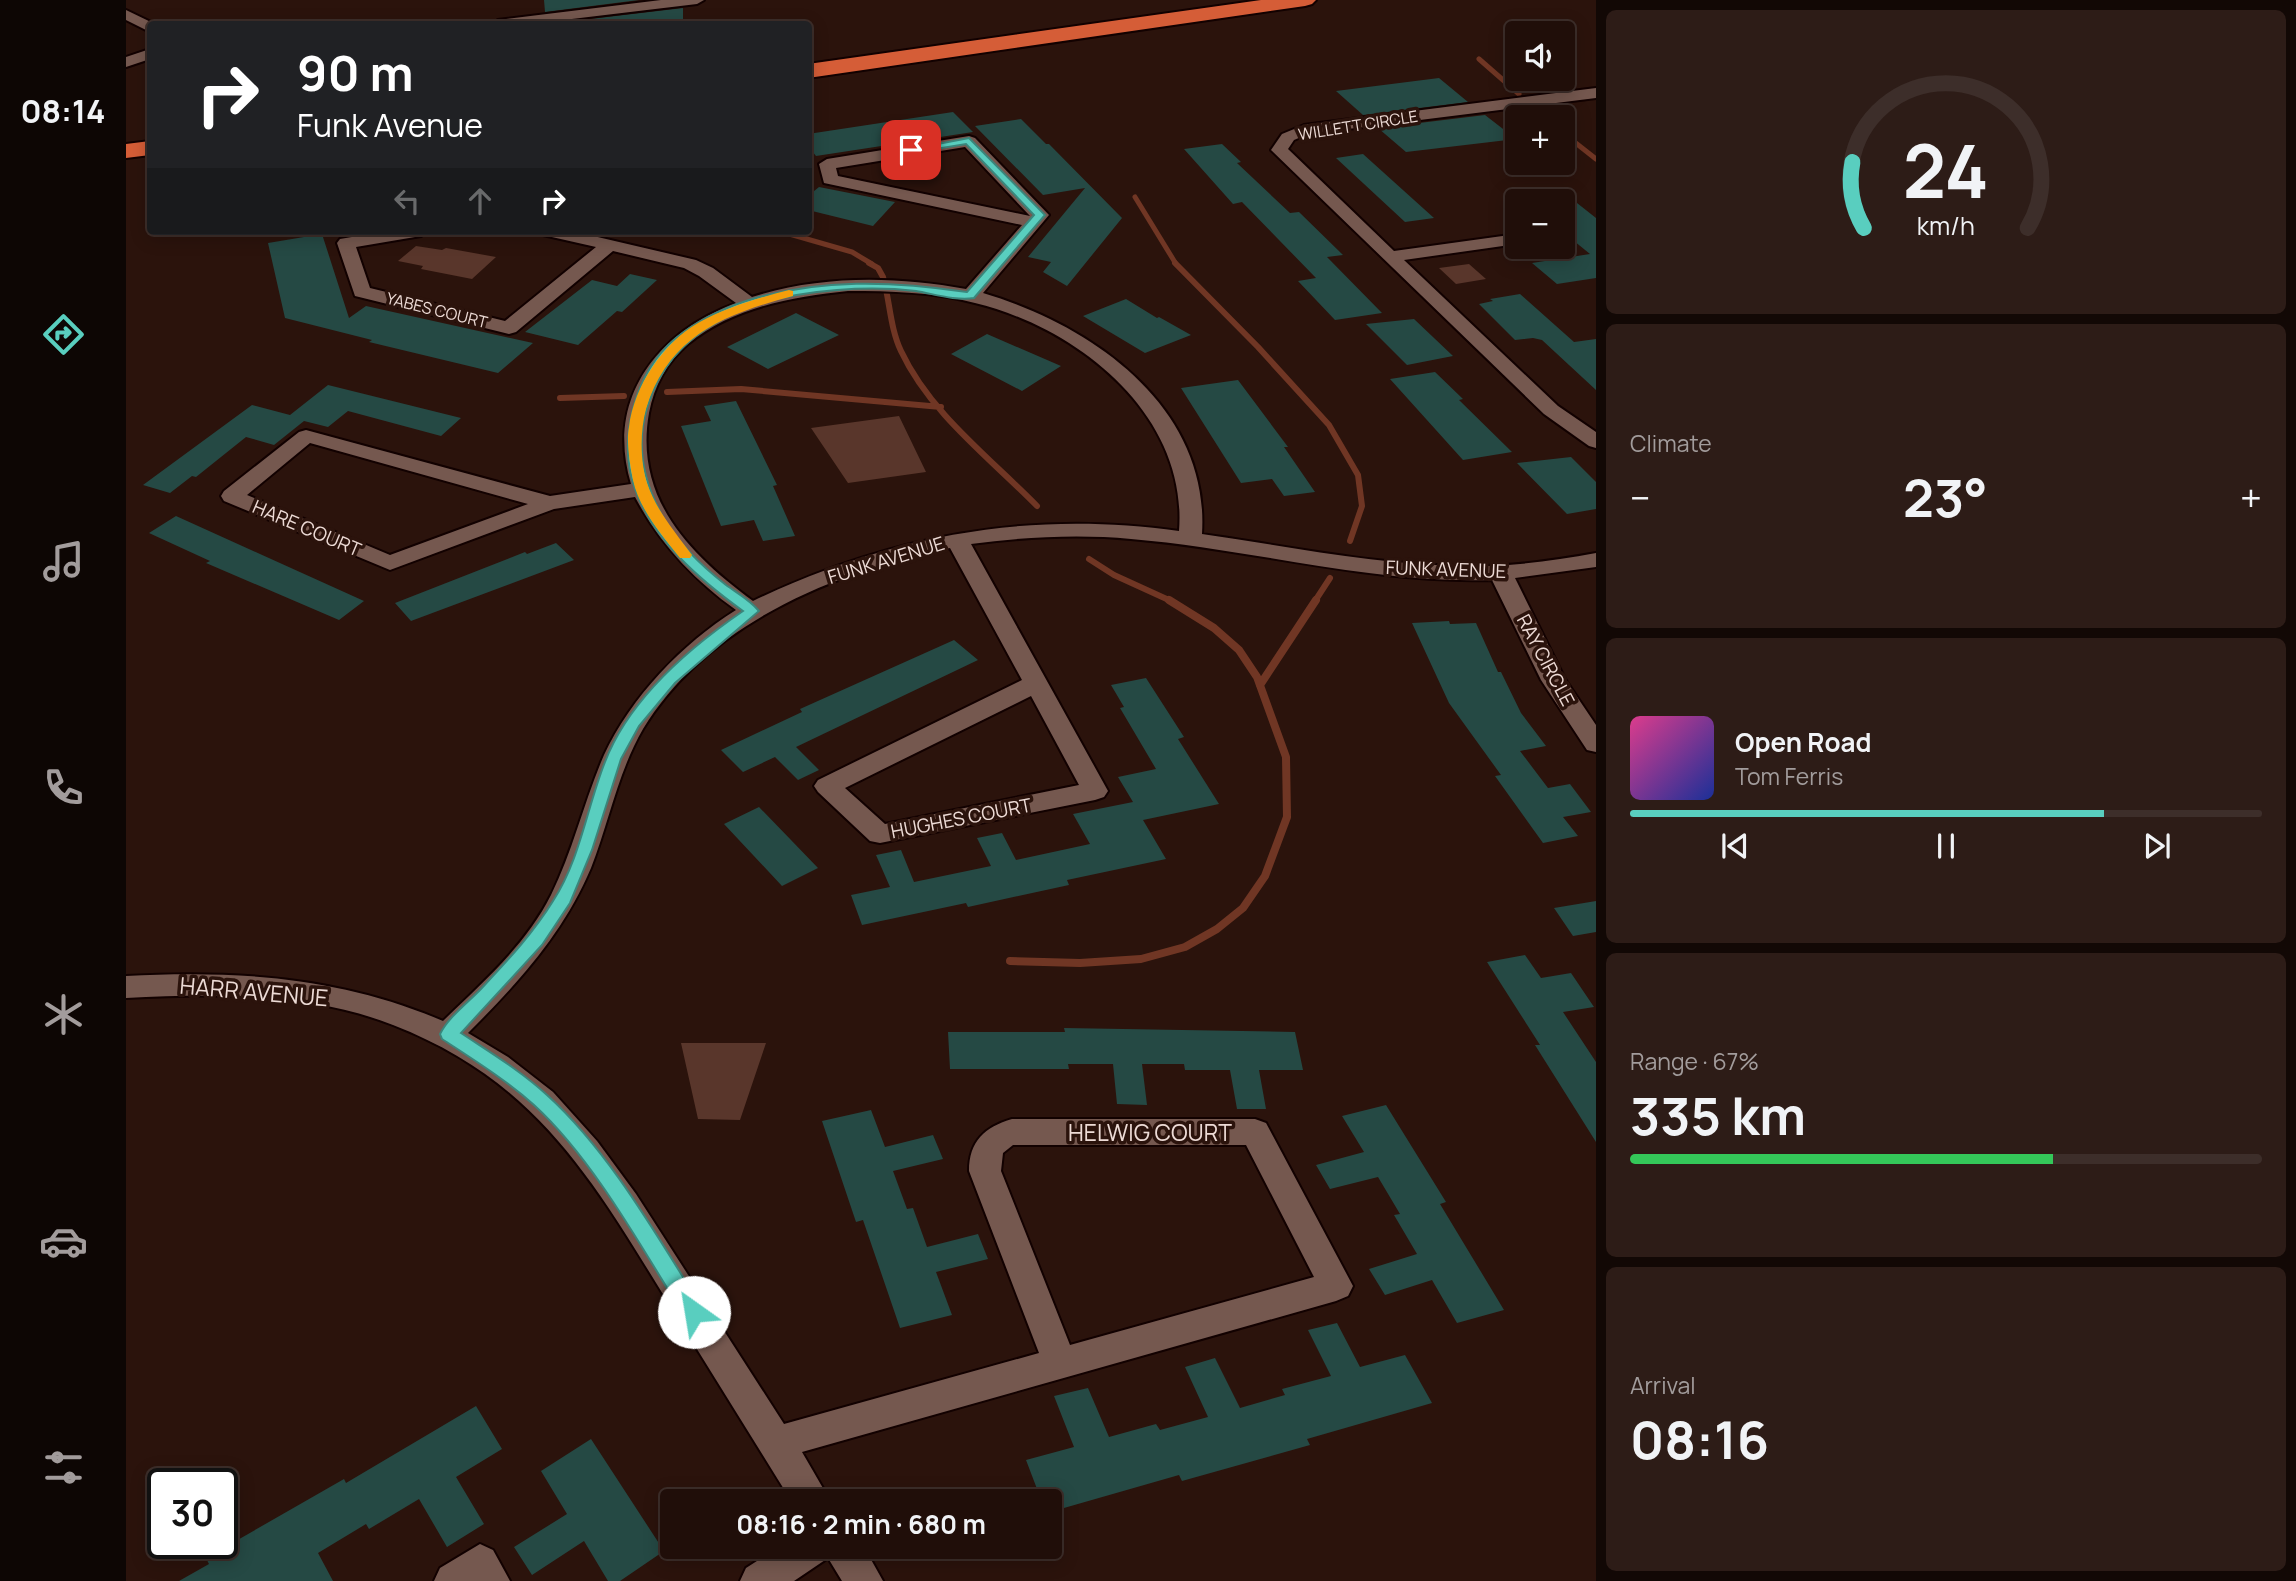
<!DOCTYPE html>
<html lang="en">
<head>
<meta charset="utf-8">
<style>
	:root { --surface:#200e09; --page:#2d1c17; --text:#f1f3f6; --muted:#a29c9c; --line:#3d2e2a; --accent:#59cebf }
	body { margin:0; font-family:Manrope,sans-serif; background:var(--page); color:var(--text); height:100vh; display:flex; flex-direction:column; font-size:26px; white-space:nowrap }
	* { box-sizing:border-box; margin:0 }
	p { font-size:23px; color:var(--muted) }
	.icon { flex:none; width:38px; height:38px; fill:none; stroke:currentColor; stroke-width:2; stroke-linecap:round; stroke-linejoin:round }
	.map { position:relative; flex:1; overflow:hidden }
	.drawer { display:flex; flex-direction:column; gap:10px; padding:10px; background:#120805; width:700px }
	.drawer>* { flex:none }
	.top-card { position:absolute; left:21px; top:21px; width:665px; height:214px; border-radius:7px; box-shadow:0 4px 18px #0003,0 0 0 2px var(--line); background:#202124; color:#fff; overflow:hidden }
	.fabs { position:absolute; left:1379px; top:21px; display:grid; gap:14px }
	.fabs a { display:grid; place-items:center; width:70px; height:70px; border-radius:7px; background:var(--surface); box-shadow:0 4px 18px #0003,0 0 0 2px var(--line); font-size:35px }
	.speed { position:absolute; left:21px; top:1468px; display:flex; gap:14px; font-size:35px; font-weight:700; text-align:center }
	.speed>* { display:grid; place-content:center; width:91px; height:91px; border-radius:50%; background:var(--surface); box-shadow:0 4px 18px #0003,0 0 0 2px var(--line); line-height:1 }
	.speed .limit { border:4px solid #111; border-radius:10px; background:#fff; color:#111 }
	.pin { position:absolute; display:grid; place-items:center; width:60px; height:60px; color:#fff; margin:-30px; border-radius:14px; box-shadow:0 4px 10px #0006 }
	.me { position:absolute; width:77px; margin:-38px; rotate:328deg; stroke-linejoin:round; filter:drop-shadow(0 0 5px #0008) }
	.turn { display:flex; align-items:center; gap:24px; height:147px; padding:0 35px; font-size:32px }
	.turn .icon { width:91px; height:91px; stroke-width:2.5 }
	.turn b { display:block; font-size:49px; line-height:60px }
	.lanes { display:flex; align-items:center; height:66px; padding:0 35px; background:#0003; justify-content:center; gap:35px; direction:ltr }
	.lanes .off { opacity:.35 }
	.big { font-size:52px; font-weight:700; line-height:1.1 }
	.drawer .card { flex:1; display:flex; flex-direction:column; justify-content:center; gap:10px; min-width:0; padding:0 24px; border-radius:10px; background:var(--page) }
	.drawer .dial { align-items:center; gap:0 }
	.dial svg { height:182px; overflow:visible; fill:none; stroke:var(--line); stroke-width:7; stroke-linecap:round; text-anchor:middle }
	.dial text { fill:var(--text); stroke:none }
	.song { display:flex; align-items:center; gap:21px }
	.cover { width:84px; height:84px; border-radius:10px; background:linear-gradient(135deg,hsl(330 70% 55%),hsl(230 70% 35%)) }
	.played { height:7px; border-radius:4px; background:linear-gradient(90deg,var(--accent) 75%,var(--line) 75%) }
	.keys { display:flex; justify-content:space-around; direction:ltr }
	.heat { display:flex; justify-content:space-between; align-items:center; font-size:38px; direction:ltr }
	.charge { height:10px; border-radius:5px; background:linear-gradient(90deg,#34c759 67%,var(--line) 0) }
	.trip { position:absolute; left:534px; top:1489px; width:402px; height:70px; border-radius:7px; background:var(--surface); box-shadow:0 4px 18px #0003,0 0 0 2px var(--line); font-weight:700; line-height:70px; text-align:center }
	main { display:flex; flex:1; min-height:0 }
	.tab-bar { display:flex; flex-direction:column; width:126px; justify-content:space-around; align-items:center; background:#0d0604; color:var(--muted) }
	.tab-bar .icon { width:49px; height:49px }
	.tab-bar .active { color:var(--accent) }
	.tab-bar b { font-size:32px; color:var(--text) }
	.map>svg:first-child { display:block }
</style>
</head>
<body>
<main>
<nav class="tab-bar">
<b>08:14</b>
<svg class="icon active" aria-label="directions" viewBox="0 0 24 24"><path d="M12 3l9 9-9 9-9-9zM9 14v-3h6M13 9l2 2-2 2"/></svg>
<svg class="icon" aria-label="music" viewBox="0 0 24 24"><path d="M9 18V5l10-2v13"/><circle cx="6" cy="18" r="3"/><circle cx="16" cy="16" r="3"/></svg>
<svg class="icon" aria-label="phone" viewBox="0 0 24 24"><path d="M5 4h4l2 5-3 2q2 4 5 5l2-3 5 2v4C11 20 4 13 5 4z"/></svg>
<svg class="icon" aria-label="climate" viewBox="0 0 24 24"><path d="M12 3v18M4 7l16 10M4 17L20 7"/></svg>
<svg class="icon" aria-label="car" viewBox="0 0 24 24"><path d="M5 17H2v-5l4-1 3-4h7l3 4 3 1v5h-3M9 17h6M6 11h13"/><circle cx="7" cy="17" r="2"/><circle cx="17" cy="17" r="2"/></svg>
<svg class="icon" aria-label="filters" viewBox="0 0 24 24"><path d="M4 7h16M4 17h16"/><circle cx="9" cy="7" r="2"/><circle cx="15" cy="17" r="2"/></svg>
</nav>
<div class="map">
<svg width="1470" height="1581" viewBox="0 0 1470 1581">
	<rect width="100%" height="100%" fill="#2b130c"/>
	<path fill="#59362b" d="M290,246l26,4 4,-2 50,9 -24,22 -51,-10 2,-3 -25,-5z
		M1343,264l17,15 -30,5 -17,-16z
		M773,416l27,56 -78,11 -37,-55z
		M555,1043h85l-26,77 -42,-1z"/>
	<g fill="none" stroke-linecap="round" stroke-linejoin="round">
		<path stroke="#703624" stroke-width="5" d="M1353,59l40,35
			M1409,108l10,9
			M1437,133l33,26
			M1009,197l41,67
			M653,231l73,21 20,12"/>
		<path stroke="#703624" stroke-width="6" d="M743,263l9,5 5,9c7,24 7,51 18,74 29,62 89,107 136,155
			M1049,263l83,84 71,78 29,50 4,31 -12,35
			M541,392l74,-3 200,18
			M434,398l64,-2
			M963,559l25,16 57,26
			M1189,601l15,-23"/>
		<path stroke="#703624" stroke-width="8" d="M1134,685l56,-85
			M884,961l70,2 61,-4 44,-12 32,-18 26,-21 22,-32 22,-59 -1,-60 -29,-80 -18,-27 -25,-22 -45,-28"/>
	</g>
	<path fill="#254944" d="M418,0h95l-94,12z
		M557,8v16h-135z
		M1313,78l29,24 -105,13 -27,-24z
		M827,112l20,20 -157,24 -8,-10v-12z
		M1359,115l31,24 -110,13 -28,-24z
		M895,119l25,25h3l73,74 -55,68 -24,-14 8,-10 -23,-5 57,-69 -42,7 -68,-69z
		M1096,144l19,18 -4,1 53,50 9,-1 44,43 -16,2 55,56 -47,7 -37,-39 18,-3 -74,-76 -9,2 -49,-55z
		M1237,154l71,64 -29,4 -69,-64z
		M693,187l76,15 -22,24 -65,-16v-14z
		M1451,203l19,15v60l-39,6 -25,-21 58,-9 -27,-22v-27z
		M196,234l27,84 17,-12 167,37 -35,30 -129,-31 3,-2 -87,-22 -17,-75z
		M504,274l27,6 -35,32 -5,-1 -39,34 -53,-13 67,-52 25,6z
		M1394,294l54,48 22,-3v51l-54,-50 -9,-2 -18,2 -36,-36 14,-3 -3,-2z
		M1000,299l31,19 2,-1 32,18 -46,18 -62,-37z
		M670,313l43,22 -71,34 -41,-22z
		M1288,319l39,37 -46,9 -41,-41z
		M861,334l74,32 -39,25 -71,-37z
		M1309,372l28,27 -4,1 53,52 -49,8 -73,-81z
		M1112,380l50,67h-4l31,45 -31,4 -12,-17 -31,4 -60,-95z
		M202,385l133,33 -20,18 -93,-25 -20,16 -24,-6 -30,24 -28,-8 -50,40 -4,-1 -22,17 -27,-8 109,-80 38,10z
		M610,401l41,84 -4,1 22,50 -32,5 -9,-21 -33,6 -40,-100 30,-5 -7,-15z
		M1445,457l25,25v27l-29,5 -50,-51z
		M50,516l84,38 104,47 -25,19 -133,-57 4,-2 -61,-28z
		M430,543l18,17 -163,61 -16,-18 130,-51 2,2z
		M1323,621l1,3 26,-1 22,49h3l20,41 25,33 -26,5 28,37 22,-4 21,28 -28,5 15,19 -35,7 -48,-67 6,-1 -52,-72 -37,-80z
		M828,640l24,20 -182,87 23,23 -21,10 -23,-23 -32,15 -22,-22 81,-38 -2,-3z
		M1020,678l38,59 -6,2 41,65 -76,16 23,39 -99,21 2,5 -101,22 -2,-4 -104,22 -11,-30 39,-8 -14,-32 25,-5 13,32 77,-16 -14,-28 25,-5 14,27 74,-16 -17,-30 60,-12 -15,-25 38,-8 -36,-61 4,-1 -13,-22z
		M633,807l32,33 27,28 -36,18 -58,-62z
		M1470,901v31l-23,4 -19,-28z
		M1399,955l16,23 30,-5 23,34 -31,5 33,50v80l-61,-97h5l-53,-83z
		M938,1028l231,4 8,38h-44l7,39h-29l-7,-39h-45l-1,-6h-42l5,41 -30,-1 -4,-40h-45l1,5h-119l-2,-37h117z
		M1260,1105l60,97 -6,2 64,106 -47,13 -25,-43 -47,15 -16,-26 48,-15 -23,-39 6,-1 -22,-37 -48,12 -14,-24 48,-13 -22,-36z
		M745,1110l14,37 48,-12 10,24 -50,12 14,38 6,-1 14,39 51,-13 10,25 -52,13 16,43 -52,13 -37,-108 -7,2 -34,-101z
		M1211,1323l23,44 45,-12 27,48 -125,36 3,6 -128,36 -3,-6 -129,37v-10h-8l-16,-42 48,-13 -20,-51 34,-8 21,49 47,-13 4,6 48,-13 -23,-50 30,-9 25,50 45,-13 -3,-6 49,-13 -23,-46z
		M350,1406l26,43 -46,28 28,47 -37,23 -28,-48 -50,30 -3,-5 -48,29 15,28h-154l30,-17 -3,-6 138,-79 2,4z
		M465,1439l73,112 -44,30h-12l-24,-40 -52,34 -18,-28 53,-33 -26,-43z"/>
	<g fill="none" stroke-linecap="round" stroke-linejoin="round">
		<g stroke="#120100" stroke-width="4">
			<path id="minor" d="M535,0h43l-7,4 -167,20h-39l7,-4z
				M0,10l29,14h-5v8l-24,-12z
				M24,49v10l-24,8v-10z
				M1470,88v10l-288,36 -14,6 -6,9 106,102 123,-17v10l-113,16 154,146 38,26v16l-7,-2 -45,-32 -273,-264 11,-16 22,-9z
				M843,136l6,2 74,77 -66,78c109,32 227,114 219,241 92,13 183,33 277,32 39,0 78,-6 117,-13v14l-81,11 50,101 31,46v27l-9,-2 -46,-70 -49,-100c-122,4 -240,-31 -361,-41 -53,-5 -107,-2 -160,5l137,247 -4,6 -9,3 -215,43 -10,-2 -52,-49 -4,-6 4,-6 204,-100 -72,-132c-116,24 -242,75 -307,181 -25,43 -34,93 -52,139 -28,66 -73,115 -123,165l40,24 45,35 44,49 39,53 148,230 255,-71 -70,-182c0,-30 16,-44 43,-52h243l11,4 87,163 -5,10 -12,5 -534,151 29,50h-39c-41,-66 -82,-132 -123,-198 -77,-125 -132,-223 -276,-279 -84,-33 -179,-32 -267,-27v-22c110,-6 215,1 317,45 39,-38 83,-76 108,-126 22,-44 33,-94 53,-140 27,-58 78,-111 132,-145 -43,-31 -76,-66 -101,-113l-81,12 -164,61 -166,-69 -3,-5 3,-5 75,-59 7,-2 244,66 81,-12c-26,-86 27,-152 105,-181l-37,-27 -15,-8 -71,-17 -97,81 -7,2 -154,-38 -18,-53 3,-4 47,-8h43l-9,5 -65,11 14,41 135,33 91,-74 -53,-12 -3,-4h32l124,29 17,8 39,29c69,-22 143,-21 214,-8l56,-64 -198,-42 -5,-19 8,-5zM839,147l65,69 -192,-40 -2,-8zM722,291c43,0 85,1 127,12 103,25 213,112 204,228 -151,-21 -288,4 -426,70 -64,-47 -119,-103 -104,-188 5,-27 18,-51 39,-69 45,-37 104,-47 160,-53zM184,443l218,61 -138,51 -143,-60zM905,696l48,89 -194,39 -40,-36zM887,1145h233l68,132 -244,68 -69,-174 2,-18z
				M354,1544l13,6 17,31h-76l6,-13z
				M653,1547h85l19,34h-41l-14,-23 -34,23h-54l6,-13z"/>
		</g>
		<g stroke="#120100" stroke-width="4">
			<path id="motorway" d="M1135,0h55l-4,4 -7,2 -497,72v-14z
				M24,141v14l-24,3v-14z"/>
		</g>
		<use href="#minor" fill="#75584f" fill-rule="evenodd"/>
		<use href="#motorway" fill="#d55d37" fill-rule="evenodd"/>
	</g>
	<path fill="#59cebf" stroke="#3a867c" stroke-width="2" d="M843,138l76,77 -71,83c-18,3 -40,-4 -58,-7 -26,-3 -53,-3 -79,-1 -80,6 -166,34 -190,118 -12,39 -3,76 17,111 15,25 39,48 62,66 11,8 24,15 33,26l-84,72 -36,43 -18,33 -29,91 -22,53 -28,42 -81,88c30,20 60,38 86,62 62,56 110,141 154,211l3,6 -3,7 -7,3 -8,-3c-43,-69 -92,-159 -152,-214 -28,-25 -60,-45 -92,-66l-2,-5c8,-16 26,-30 39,-43 27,-29 53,-56 74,-90 27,-41 34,-94 52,-139 24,-63 84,-114 138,-151 -43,-31 -90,-71 -108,-122 -18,-50 0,-117 41,-151 20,-16 46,-29 70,-37 73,-23 147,-20 221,-9l67,-77 -68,-71 -55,9 -5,-3z"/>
	<path fill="#f59e0b" d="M663,290l4,1v5c-68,18 -125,40 -147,113 -6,22 -6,52 1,74 9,27 28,49 45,72l-2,3h-10c-18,-23 -41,-49 -47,-78 -3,-15 -7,-39 -4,-53 5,-41 34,-84 69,-104 29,-16 60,-25 91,-33z"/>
	<g text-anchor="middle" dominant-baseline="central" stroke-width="7" stroke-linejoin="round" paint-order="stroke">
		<g font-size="16" fill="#eddbd6" stroke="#2b130c">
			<text transform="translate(1232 125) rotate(-9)">WILLETT CIRCLE</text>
			<text transform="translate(311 310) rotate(14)">YABES COURT</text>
		</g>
		<g font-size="19" fill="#eddbd6" stroke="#2b130c">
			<text transform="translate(181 528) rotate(23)">HARE COURT</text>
			<text transform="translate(760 560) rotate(-17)">FUNK AVENUE</text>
			<text transform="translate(1320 569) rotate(2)">FUNK AVENUE</text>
			<text transform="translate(1420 660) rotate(62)">RAY CIRCLE</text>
			<text transform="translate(835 818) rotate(-11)">HUGHES COURT</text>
		</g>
		<g font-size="23" fill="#eddbd6" stroke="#2b130c">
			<text transform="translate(128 991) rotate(5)">HARR AVENUE</text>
			<text x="1024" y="1132">HELWIG COURT</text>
		</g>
	</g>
</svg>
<div class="fabs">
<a><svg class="icon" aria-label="sound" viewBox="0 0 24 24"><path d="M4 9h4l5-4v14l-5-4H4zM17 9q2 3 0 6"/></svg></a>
<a>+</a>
<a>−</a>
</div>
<div class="speed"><div class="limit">30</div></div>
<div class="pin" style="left:785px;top:150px;background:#d93025"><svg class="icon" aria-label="arrive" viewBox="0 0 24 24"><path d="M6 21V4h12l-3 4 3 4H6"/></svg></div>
<svg class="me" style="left:568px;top:1312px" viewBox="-20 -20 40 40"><circle r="19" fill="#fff"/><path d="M0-13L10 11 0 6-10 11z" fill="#59cebf"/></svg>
<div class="trip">08:16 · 2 min · 680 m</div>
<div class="top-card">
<div class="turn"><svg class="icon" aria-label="right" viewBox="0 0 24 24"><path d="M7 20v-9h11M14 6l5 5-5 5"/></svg><div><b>90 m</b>Funk Avenue</div></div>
<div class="lanes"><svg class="icon off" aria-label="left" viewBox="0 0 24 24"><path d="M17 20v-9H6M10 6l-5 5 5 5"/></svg><svg class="icon off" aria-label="ahead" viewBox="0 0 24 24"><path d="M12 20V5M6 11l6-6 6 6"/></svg><svg class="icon" aria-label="right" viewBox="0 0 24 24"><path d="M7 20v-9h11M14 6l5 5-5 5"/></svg></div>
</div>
</div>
<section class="drawer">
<div class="card dial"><svg viewBox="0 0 100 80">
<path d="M14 69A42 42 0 1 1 86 69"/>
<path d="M14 69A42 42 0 0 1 9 40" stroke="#59cebf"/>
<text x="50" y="56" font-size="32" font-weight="700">24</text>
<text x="50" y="72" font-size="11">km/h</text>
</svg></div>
<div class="card"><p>Climate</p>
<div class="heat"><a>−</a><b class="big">23°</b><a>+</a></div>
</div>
<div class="card">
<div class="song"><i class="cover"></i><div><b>Open Road</b><p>Tom Ferris</p></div></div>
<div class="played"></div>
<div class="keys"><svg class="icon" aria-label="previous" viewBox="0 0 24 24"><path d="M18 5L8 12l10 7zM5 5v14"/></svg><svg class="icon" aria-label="pause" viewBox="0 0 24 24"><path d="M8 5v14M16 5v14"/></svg><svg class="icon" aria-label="next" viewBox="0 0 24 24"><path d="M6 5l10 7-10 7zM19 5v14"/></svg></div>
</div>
<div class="card"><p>Range · 67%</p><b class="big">335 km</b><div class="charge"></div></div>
<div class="card"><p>Arrival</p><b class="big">08:16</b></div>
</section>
</main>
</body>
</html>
